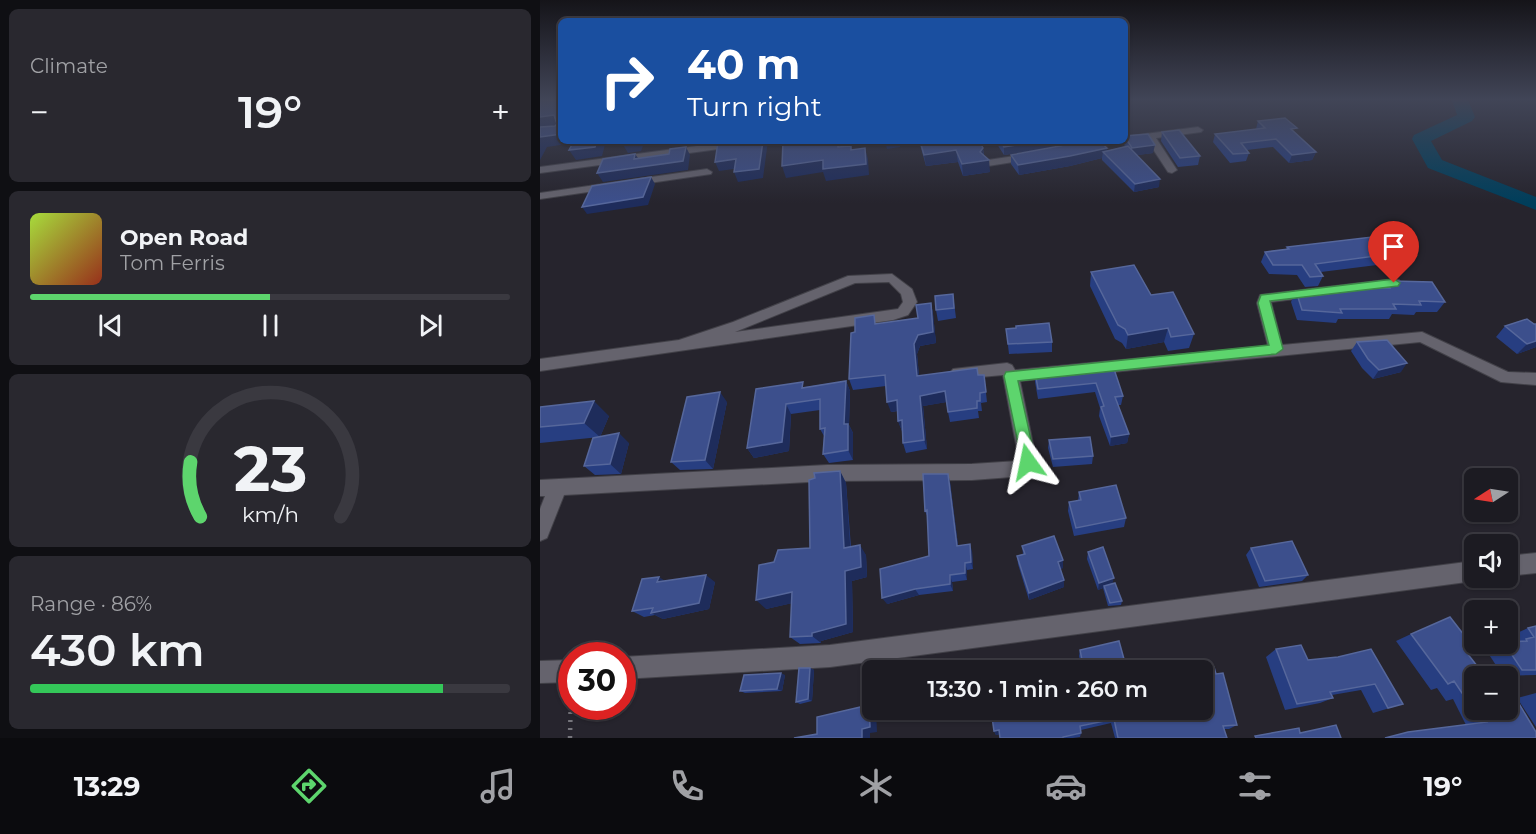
<!DOCTYPE html>
<html lang="en">
<head>
<meta charset="utf-8">
<style>
	:root { --surface:#1c1b22; --page:#29282f; --text:#f1f3f6; --muted:#a0a1a5; --line:#3a3940; --accent:#5dd56d }
	body { margin:0; font-family:Montserrat,sans-serif; background:var(--page); color:var(--text); height:100vh; display:flex; flex-direction:column; font-size:22px; white-space:nowrap }
	* { box-sizing:border-box; margin:0 }
	p { font-size:20px; color:var(--muted) }
	.icon { flex:none; width:33px; height:33px; fill:none; stroke:currentColor; stroke-width:2; stroke-linecap:round; stroke-linejoin:round }
	.map { position:relative; flex:1; overflow:hidden }
	.panel { display:flex; flex-direction:column; gap:9px; padding:9px; background:#0f0f13; width:540px }
	.panel>* { flex:none }
	.hud { position:absolute; left:18px; top:18px; width:570px; height:126px; border-radius:9px; box-shadow:0 2px 4px #0004,0 0 0 2px var(--line); background:#1a4fa0; color:#fff; overflow:hidden }
	.needle { width:39px; rotate:258deg }
	.controls { position:absolute; left:924px; top:468px; display:grid; gap:12px }
	.controls a { display:grid; place-items:center; width:54px; height:54px; border-radius:9px; background:var(--surface); box-shadow:0 2px 4px #0004,0 0 0 2px var(--line); font-size:30px }
	.speed { position:absolute; left:18px; top:642px; display:flex; gap:12px; font-size:30px; font-weight:700; text-align:center }
	.speed>* { display:grid; place-content:center; width:78px; height:78px; border-radius:50%; background:var(--surface); box-shadow:0 2px 4px #0004,0 0 0 2px var(--line); line-height:1 }
	.speed .limit { border:9px solid #d22; background:#fff; color:#111 }
	.pin { position:absolute; display:grid; place-items:center; width:51px; height:51px; color:#fff; margin:-62px -26px; border-radius:50% 50% 50% 0; rotate:-45deg; box-shadow:0 0 6px #0007 }
	.pin .icon { rotate:45deg }
	.me { position:absolute; width:66px; margin:-33px; rotate:348deg; stroke-linejoin:round; filter:drop-shadow(0 0 4px #0008) }
	.turn { display:flex; align-items:center; gap:21px; height:126px; padding:0 30px; font-size:27px }
	.turn .icon { width:78px; height:78px; stroke-width:2.5 }
	.turn b { display:block; font-size:42px; line-height:51px }
	.big { font-size:45px; font-weight:600; line-height:1.1 }
	.panel .widget { flex:1; display:flex; flex-direction:column; justify-content:center; gap:9px; min-width:0; padding:0 21px; border-radius:9px; background:var(--page) }
	.panel .dial { align-items:center; gap:0 }
	.dial svg { height:156px; overflow:visible; fill:none; stroke:var(--line); stroke-width:7; stroke-linecap:round; text-anchor:middle }
	.dial text { fill:var(--text); stroke:none }
	.song { display:flex; align-items:center; gap:18px }
	.cover { width:72px; height:72px; border-radius:9px; background:linear-gradient(135deg,hsl(80 70% 55%),hsl(10 70% 35%)) }
	.played { height:6px; border-radius:3px; background:linear-gradient(90deg,var(--accent) 50%,var(--line) 50%) }
	.keys { display:flex; justify-content:space-around; direction:ltr }
	.heat { display:flex; justify-content:space-between; align-items:center; font-size:33px; direction:ltr }
	.charge { height:9px; border-radius:4px; background:linear-gradient(90deg,#34c759 86%,var(--line) 0) }
	.trip { position:absolute; left:322px; top:660px; width:351px; height:60px; border-radius:9px; background:var(--surface); box-shadow:0 2px 4px #0004,0 0 0 2px var(--line); font-weight:600; line-height:60px; text-align:center }
	.menu { display:flex; height:96px; justify-content:space-around; align-items:center; background:#0b0b0e; color:var(--muted) }
	.menu .icon { width:42px; height:42px }
	.menu .active { color:var(--accent) }
	.menu b { font-size:27px; color:var(--text) }
	main { display:flex; flex:1; min-height:0 }
	.map>svg:first-child { display:block }
</style>
</head>
<body>
<main>
<section class="panel">
<div class="widget"><p>Climate</p>
<div class="heat"><a>−</a><b class="big">19°</b><a>+</a></div>
</div>
<div class="widget">
<div class="song"><i class="cover"></i><div><b>Open Road</b><p>Tom Ferris</p></div></div>
<div class="played"></div>
<div class="keys"><svg class="icon" aria-label="previous" viewBox="0 0 24 24"><path d="M18 5L8 12l10 7zM5 5v14"/></svg><svg class="icon" aria-label="pause" viewBox="0 0 24 24"><path d="M8 5v14M16 5v14"/></svg><svg class="icon" aria-label="next" viewBox="0 0 24 24"><path d="M6 5l10 7-10 7zM19 5v14"/></svg></div>
</div>
<div class="widget dial"><svg viewBox="0 0 100 80">
<path d="M14 69A42 42 0 1 1 86 69"/>
<path d="M14 69A42 42 0 0 1 9 41" stroke="#5dd56d"/>
<text x="50" y="56" font-size="32" font-weight="700">23</text>
<text x="50" y="72" font-size="11">km/h</text>
</svg></div>
<div class="widget"><p>Range · 86%</p><b class="big">430 km</b><div class="charge"></div></div>
</section>
<div class="map">
<svg width="996" height="738" viewBox="0 0 996 738">
	<rect width="100%" height="100%" fill="#26242d"/>
	<g fill="none" stroke-linecap="round" stroke-linejoin="round">
		<path fill="#003e5b" fill-rule="evenodd" d="M912,100h16l7,17 -3,4 -41,20 11,19 94,37v13l-108,-42 -16,-29 2,-4 43,-20z"/>
		<g stroke="#424148" stroke-width="2">
			<path id="minor" d="M658,127l5,3 -2,2 -45,6 21,32 -5,3 -4,-1 -21,-32 -17,2 -5,-3 5,-3z
				M194,141h27l-5,3 -216,29v-6z
				M556,141h26l-5,3 -35,5 -5,-3z
				M489,154l4,1v4l-45,7 -5,-3 5,-3z
				M167,169l5,3 -1,2 -171,25v-6z
				M352,274l20,15 5,13 -9,13 -15,5 -353,51v-12l139,-19 54,-18 115,-46zM349,282l12,12 2,8 -5,7 -163,23 120,-49z
				M854,279l5,1 2,3 -2,3 -128,16 11,43 140,-13 86,40 28,1v12l-35,-3 -81,-40 -400,39 17,82 -5,10 -6,3 -54,4 -145,1 -263,14 -17,43 -7,3v-32l5,-13h-5v-16l287,-15 145,-1 47,-3 -16,-86 -45,4 -5,-2 -3,-4 3,-4 54,-6 5,2 3,5 253,-24 -11,-43 3,-8z
				M996,553v20l-28,3v-20z
				M934,561v17h7l-7,3 -644,86 -208,12v-22l208,-12z
				M32,660v22l-32,1v-22z"/>
		</g>
		<path stroke="#76757c" stroke-width="4.5" stroke-dasharray="2 6" stroke-linecap="butt" d="M30,738l1,-50"/>
		<use href="#minor" fill="#65636d" fill-rule="evenodd"/>
	</g>
	<path fill="#273e81" d="M718,121l58,31 -4,8 -23,3 -16,-16 -26,3 2,3 -3,8 -16,2 -17,-21 2,-8 41,-5z
		M622,132l38,24 -2,9 -20,2 -17,-26z
		M585,136l28,17 -16,2 22,32 -25,5 -32,-32v-2l-32,8 -51,9 -8,-11v-9l96,-7v3l18,-5 -2,-2 1,-3h1z
		M379,141h60l4,7 1,7 6,17 -27,4 -5,-14 -32,4z
		M455,141h59v6l-50,8z
		M747,247l106,2 -7,13h-8l-1,3 -56,7 2,4 -5,10 -13,1 -8,-12 -28,-1 -8,-12 4,-10 21,-3z
		M551,272l60,23 43,39 -5,14 -21,3 -4,-9 -38,7 -4,-6 -7,-4 -25,-53z
		M852,281l53,21 -8,10h-21l-2,3 -22,-1 -3,5h-51l-2,4 -39,-3 -6,-18 5,-11 20,2 2,-4 67,-1 3,-4h3z
		M413,294l3,24 -18,3 -2,-11z
		M391,303l2,11 3,29 -16,3 -3,8 2,22 65,-1 3,27 -6,1 1,8h-4l1,7 -29,4 -4,-20 -23,4 4,43 -21,4 -3,-10 -1,-12 -4,-10v-10l-7,1 -5,-26 -33,4 -4,-11 28,-55 41,-6z
		M994,324l2,23 -19,7 -21,-17 9,-11z
		M466,329l46,13v10l-43,2z
		M817,342l44,30 -28,7 -11,-11 -11,-17z
		M545,371l38,25 -2,9h-3l11,29 -2,9 -17,3 -11,-30 1,-8 -5,-16 -57,7 -3,-17v-10z
		M306,381l4,10 -1,34 4,8v27l-24,3 -6,-9 1,-18 -4,-7v-19l-29,4 -2,37 -35,7 -7,-10 9,-59 49,-2z
		M187,402l-14,67 -33,1 -9,-8z
		M0,407l69,9 -9,21 -60,6z
		M509,440l44,16 -1,8 -39,3 -5,-19z
		M89,443l-8,31 -26,1 -11,-9z
		M300,471l6,12 5,64 15,8 1,22 -15,4 1,51 -32,9v2l-21,1 -10,-7 2,-34 -26,6 8,-47 36,-14z
		M410,482l8,63 14,6 1,18 -6,1v10l-15,2 1,9 -34,4 -32,9 42,-48 -1,-38 -3,-7z
		M539,492l47,26 -2,9 -50,9 -6,-25 1,-9 9,-1z
		M482,546l41,22 -3,1 4,18 -35,13 -11,-36 -1,-8 6,-2z
		M711,548l57,27 -6,6 -43,6 -13,-32z
		M548,552l25,32 9,17 -1,4 -13,1 -5,-18 -5,2 -11,-31z
		M125,581l50,1 -6,27 -46,10 -8,-4 -11,2 -12,-6z
		M996,626v49l-33,1 -15,-23 5,-2 -1,-2 18,-7h4l-4,-6 18,-8z
		M871,634l52,14 11,28v34h34l28,22 -70,-7 -13,-26 -7,2 -9,-13 -6,2 -35,-49z
		M736,649l32,11 30,-3 65,47 -30,9 -12,-23 -29,5 1,3 -13,5 -35,7 -19,-53z
		M540,650l47,20h-45l-3,-14z
		M270,668l4,2 -2,31 -12,3 -4,-2z
		M676,674l21,51 -8,4h-5l3,9h-112l-4,-15 -30,7v3l-1,4 -7,1h-73v-4l-4,1 -2,-4z
		M245,675l-3,16 -37,2 -5,-2z
		M996,693v34l-19,-29z"/>
	<path fill="#1e2c5b" d="M14,115l7,10 -21,2v-10z
		M21,134v7h25l-39,6 -7,13v-23z
		M57,141h9l-4,15 -26,4 -7,-10z
		M96,141h9l-4,10 -13,2 -6,-10z
		M223,141h5l-5,37 -25,4 -4,-10z
		M298,141h3l1,17 -4,-11z
		M351,141h8l1,6 -13,2 -2,-7z
		M500,141h14v6l-50,8v-8z
		M615,145l-2,8 -22,3 1,-8z
		M146,147l4,8 -2,15 -85,12 -6,-9 37,-14 1,-5 6,8 -2,5z
		M325,148l3,11 1,16 -43,6 -3,-9 -37,6 -4,-12 41,-6z
		M443,148l1,12h5l1,12 -27,4 -1,-12 18,-12z
		M567,148l-1,8 -3,-4 -1,6 -32,8 -51,9 -1,-10z
		M416,150l2,12 -32,4 -2,-11z
		M776,152l-4,8 -23,3 3,-8z
		M196,159l5,9 -22,3 -4,-9z
		M111,177l4,7 -7,21 -61,9 -5,-7z
		M620,179l-1,8 -25,5 1,-8z
		M391,303l2,11 3,29 -16,3 -3,8 3,33 -3,-11 -3,-32z
		M628,328l-4,14 -38,7 2,-14z
		M996,341v6l-19,7 10,-10z
		M867,363l-6,9 -28,7 6,-9z
		M306,381l4,10 -1,34 4,8v27l-5,-10 -4,-26z
		M405,391l2,11 -24,4 4,43 -3,-9 -4,-44z
		M180,392l7,10 -14,67 -8,-9z
		M357,400l4,10 -10,2 -4,-10z
		M54,401l15,15 -9,21 -16,-14z
		M246,404l5,10 -2,37 -35,7 -7,-10z
		M362,420v11l-4,-10z
		M79,433l10,10 -8,31 -11,-10z
		M589,434l-2,9 -17,3 1,-9z
		M300,471l6,12 5,75 -7,-10z
		M408,474l2,8 9,71 -2,-7z
		M430,544l2,7 1,18 -2,-7z
		M320,545l6,10 1,22 -15,4 1,51 -32,9v2l-9,-7v-3z
		M523,560v8l-6,2 1,-8z
		M425,563l2,7v10l-2,-7z
		M166,575l9,7 -6,27 -46,10 -12,-6z
		M410,575l2,7 1,9 -3,-7z
		M119,577l11,7 -13,-2z
		M574,578l-2,7 -8,1 -1,2 -5,2 1,-7z
		M524,580v7l-35,13v-7z
		M375,589l4,6 -32,9 -5,-6z
		M252,592l10,9 -36,8 -10,-9z
		M270,668l4,2 -2,31 -4,-2z
		M241,673l4,2 -3,16 -5,-2z
		M329,705l4,3v2h3l1,22 -7,1v5h-8v-9z
		M459,730l2,4 -5,1 -2,-4z"/>
	<path fill="#3c4f8c" stroke="#56679b" stroke-width="1.5" d="M0,100h21v34l-21,3v-10l15,-1 2,-2 -3,-9 -14,2z
		M745,118l12,10 -6,1 25,23 -24,3 -16,-16 -35,4 8,10 -16,1 -18,-20 50,-6 -7,-7z
		M639,130l21,26 -20,2 -18,-26z
		M608,134l7,11 -23,3 -7,-11v-1z
		M34,141h23l-2,6 -26,3z
		M83,141h13l-14,2z
		M182,141h41l-4,28 -25,3 2,-13 -21,3 3,-20z
		M243,141h55v6l13,-1v4l14,-2 1,16 -43,5v-9l-41,6z
		M380,141h59l4,7 -3,4 9,8 -27,4 -6,-14 -32,5z
		M460,141h40l-36,6z
		M547,141h12l8,7 -37,8 -52,9 -7,-10z
		M588,146l32,33 -25,5 -32,-32z
		M146,147l-3,14 -86,12 6,-14 32,-5 -1,5 35,-5 1,-5z
		M111,177l-8,20 -61,10 10,-21z
		M841,236l12,13 -3,1 2,2 -11,1 2,2 -68,9 8,12 -13,1 -8,-12h-29l-8,-13 24,-3 -2,-2z
		M594,265l17,30 22,-3 21,42 -23,3 -3,-9 -40,7 -3,-6 -7,-4 -27,-53z
		M852,281l40,1 13,20 -26,-1 2,4 -28,-1 3,5h-56l2,4 -40,-3 -6,-19 25,2 -3,-4 17,-2 55,1 -2,-4h7z
		M413,294l1,14 -18,2 -1,-14z
		M391,303l2,29 -15,3 -4,9 3,32 60,-8 1,7h6l2,17 -6,1v8h-3v7l-29,4 -3,-21 -25,5 4,44 -21,3 -1,-23 -4,1 -1,-21 -10,2 -2,-27 -36,4 2,-46 4,-1v-14l19,-3 1,9 43,-6 -2,-13z
		M987,319l7,5h2v17l-9,3 -22,-18z
		M509,323l3,19 -44,2 -2,-15 10,-1v-2z
		M847,340l20,23 -28,7 -11,-11 -11,-17z
		M573,366l10,30 -8,1 14,37 -18,3 -10,-30 3,-1 -8,-23 -58,6 -3,-17 49,-4 1,3z
		M306,381l-2,43h4v26l-25,4 2,-26 -5,1v-30l-34,5 -4,38 -35,6 9,-59 47,-7 -1,6z
		M180,392l-15,68 -34,2 16,-65z
		M54,401l-10,22 -44,4v-20z
		M79,433l-9,31 -26,2 9,-28z
		M550,437l3,19 -40,3 -4,-19z
		M300,471l4,77 16,-3 1,22 -16,4 1,53 -34,9v3l-22,1 2,-45 -36,8 3,-35 15,-3 4,-12 32,-2 -1,-68 6,-2 -1,-5z
		M383,474h25l9,72 13,-2 1,18 -6,1v10l-15,2v9l-35,5 -33,9 -2,-29 49,-13 -2,-46 -2,1z
		M576,485l10,33 -50,10 -7,-26 12,-2 -2,-8z
		M514,536l9,24 -5,2 6,18 -35,13 -12,-37 8,-2 -3,-8z
		M752,541l16,34 -43,6 -14,-33z
		M563,547l11,31 -15,5 -11,-31z
		M166,575l-7,28 -48,10 2,-5 -21,3 10,-32 17,-2 -2,5z
		M575,583l7,18 -12,2 -6,-17z
		M910,617l21,27 -8,4 22,28h-11v24l-4,-7 -6,3 -10,-15 -6,3 -37,-50z
		M996,626v44h-14l-16,-24h6l-2,-4 17,-1 -1,-2 8,-2 -6,-9z
		M579,641l8,29h-43l-4,-20z
		M761,645l7,15 30,-3 33,-8 32,55 -15,4 -13,-24 -45,8 3,6 -36,6 -21,-55z
		M674,667l2,7 7,-1 14,52 -14,1 4,12h-109l-4,-19 -34,7 1,7 -18,4v1h-63l-1,-8 -5,1 -3,-21h212v-40h-17l8,-1z
		M259,668h11l-2,31 -12,3z
		M241,673l-4,16 -37,2 4,-16z
		M975,697l21,35v6h-151l23,-6 79,-10 -7,-12h28v-12z
		M329,705l1,22 -8,2v9h-68l23,-4v-17z
		M796,725l5,13h-85l-1,-2 44,-8 1,5z"/>
	<linearGradient id="sky" x2="0" y2="1"><stop stop-color="#151419"/><stop offset="0.49" stop-color="#414557"/><stop offset="1" stop-color="#414557" stop-opacity="0"/></linearGradient>
	<rect width="996" height="203" fill="url(#sky)"/>
	<path fill="#5dd56d" stroke="#3c8a47" stroke-width="1.5" d="M854,279l6,4 -2,3 -128,15 13,48 -7,5 -258,27 18,81 -2,5 -6,2 -5,-2 -19,-91 2,-4 263,-27 -11,-42 3,-8z"/>
</svg>
<div class="controls">
<a><svg class="needle" viewBox="-14 -14 28 28"><path d="M0-13l5 13h-10z" fill="#e53935"/><path d="M0 13l5-13h-10z" fill="#a0a1a5"/></svg></a>
<a><svg class="icon" aria-label="sound" viewBox="0 0 24 24"><path d="M4 9h4l5-4v14l-5-4H4zM17 9q2 3 0 6"/></svg></a>
<a>+</a>
<a>−</a>
</div>
<div class="speed"><div class="limit">30</div></div>
<div class="pin" style="left:854px;top:283px;background:#d93025"><svg class="icon" aria-label="arrive" viewBox="0 0 24 24"><path d="M6 21V4h12l-3 4 3 4H6"/></svg></div>
<svg class="me" style="left:488px;top:462px" viewBox="-20 -20 40 40"><path d="M0-17L14 15 0 8-14 15z" fill="#5dd56d" stroke="#fff" stroke-width="4"/></svg>
<div class="trip">13:30 · 1 min · 260 m</div>
<div class="hud">
<div class="turn"><svg class="icon" aria-label="right" viewBox="0 0 24 24"><path d="M7 20v-9h11M14 6l5 5-5 5"/></svg><div><b>40 m</b>Turn right</div></div>
</div>
</div>
</main>
<nav class="menu">
<b>13:29</b>
<svg class="icon active" aria-label="directions" viewBox="0 0 24 24"><path d="M12 3l9 9-9 9-9-9zM9 14v-3h6M13 9l2 2-2 2"/></svg>
<svg class="icon" aria-label="music" viewBox="0 0 24 24"><path d="M9 18V5l10-2v13"/><circle cx="6" cy="18" r="3"/><circle cx="16" cy="16" r="3"/></svg>
<svg class="icon" aria-label="phone" viewBox="0 0 24 24"><path d="M5 4h4l2 5-3 2q2 4 5 5l2-3 5 2v4C11 20 4 13 5 4z"/></svg>
<svg class="icon" aria-label="climate" viewBox="0 0 24 24"><path d="M12 3v18M4 7l16 10M4 17L20 7"/></svg>
<svg class="icon" aria-label="car" viewBox="0 0 24 24"><path d="M5 17H2v-5l4-1 3-4h7l3 4 3 1v5h-3M9 17h6M6 11h13"/><circle cx="7" cy="17" r="2"/><circle cx="17" cy="17" r="2"/></svg>
<svg class="icon" aria-label="filters" viewBox="0 0 24 24"><path d="M4 7h16M4 17h16"/><circle cx="9" cy="7" r="2"/><circle cx="15" cy="17" r="2"/></svg>
<b>19°</b>
</nav>
</body>
</html>
